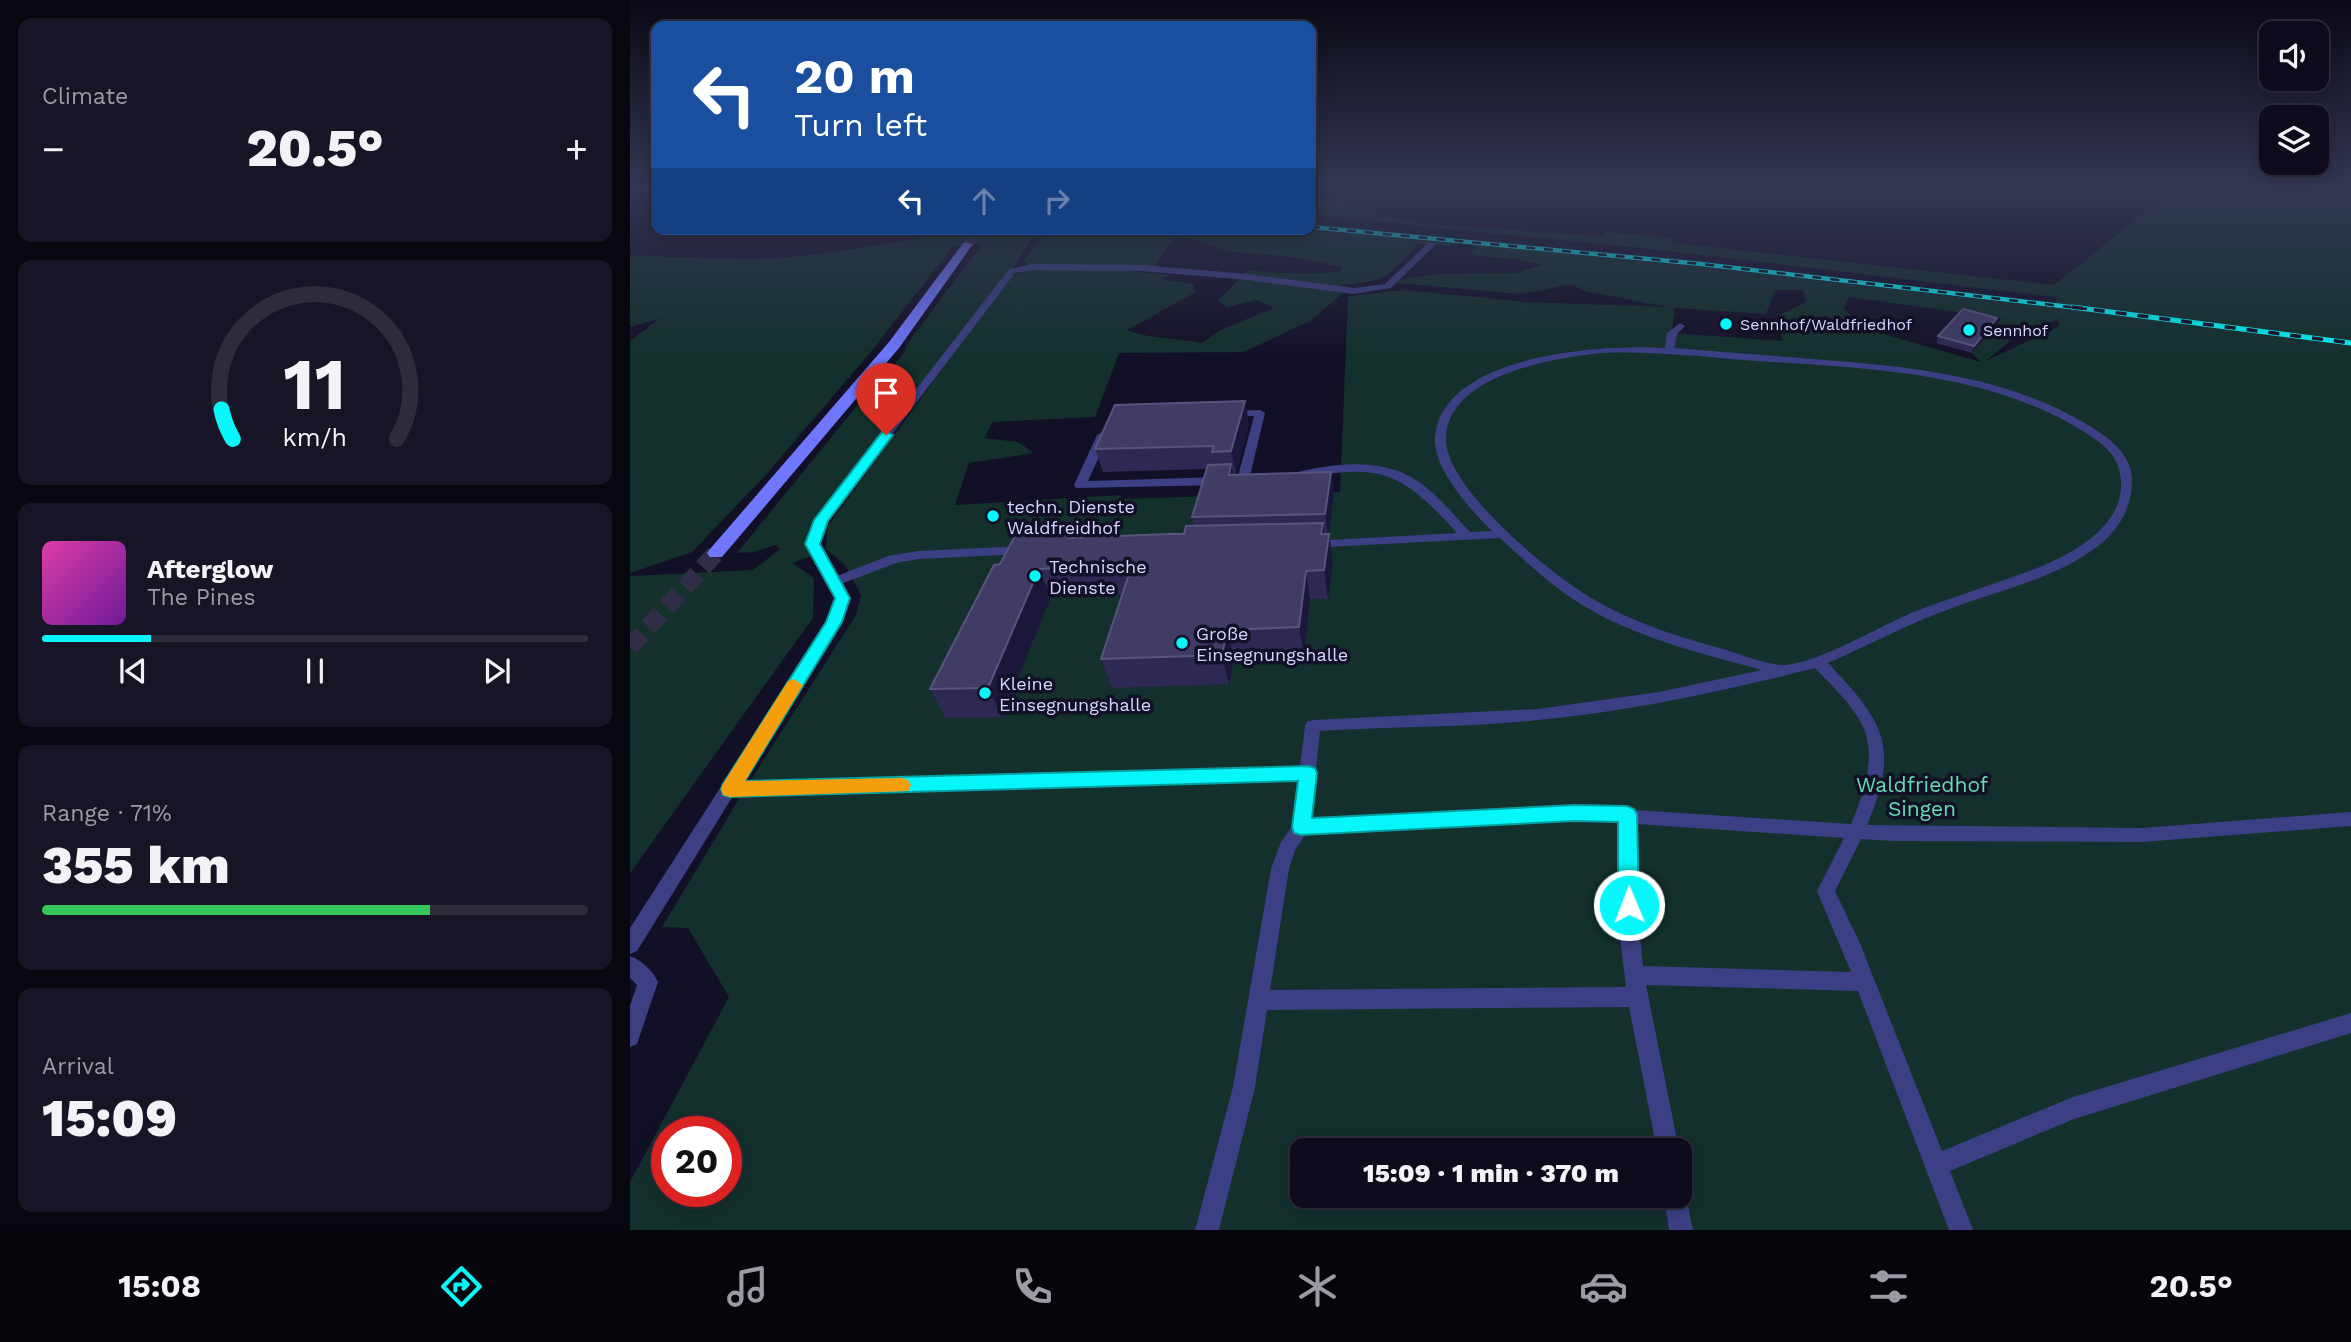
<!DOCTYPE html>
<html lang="en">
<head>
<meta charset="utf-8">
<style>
	:root { --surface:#0e0c1c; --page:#171525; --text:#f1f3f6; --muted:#9b9ba3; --line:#2e2c3b; --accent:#06f6f9 }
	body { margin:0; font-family:"Work Sans",sans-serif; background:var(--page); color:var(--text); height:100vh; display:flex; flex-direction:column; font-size:26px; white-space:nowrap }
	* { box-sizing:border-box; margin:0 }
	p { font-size:23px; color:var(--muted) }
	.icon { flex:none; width:38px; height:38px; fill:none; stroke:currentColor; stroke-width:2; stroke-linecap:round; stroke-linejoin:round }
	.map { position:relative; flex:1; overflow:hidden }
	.details { display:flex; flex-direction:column; gap:18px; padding:18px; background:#08070f; width:630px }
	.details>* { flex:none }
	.hud { position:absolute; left:21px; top:21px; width:665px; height:214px; border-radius:14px; box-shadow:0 4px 18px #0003,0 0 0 2px var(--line); background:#1a4fa0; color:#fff; overflow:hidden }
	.fabs { position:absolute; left:1629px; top:21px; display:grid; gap:14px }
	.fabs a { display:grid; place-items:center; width:70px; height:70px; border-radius:14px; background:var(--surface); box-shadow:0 4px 18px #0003,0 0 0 2px var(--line); font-size:35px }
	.speed { position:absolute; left:21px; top:1116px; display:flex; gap:14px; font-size:35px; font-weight:700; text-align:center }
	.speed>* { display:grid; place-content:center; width:91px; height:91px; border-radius:50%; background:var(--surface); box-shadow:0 4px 18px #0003,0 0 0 2px var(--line); line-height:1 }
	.speed .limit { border:10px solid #d22; background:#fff; color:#111 }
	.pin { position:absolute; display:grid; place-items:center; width:60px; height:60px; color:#fff; margin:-72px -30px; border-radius:50% 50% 50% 0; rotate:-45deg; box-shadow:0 0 7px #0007 }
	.pin .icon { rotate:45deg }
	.me { position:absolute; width:77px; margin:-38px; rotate:359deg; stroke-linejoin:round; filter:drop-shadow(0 0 5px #0008) }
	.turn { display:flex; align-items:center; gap:24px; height:147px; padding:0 28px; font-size:32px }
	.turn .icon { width:91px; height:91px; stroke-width:2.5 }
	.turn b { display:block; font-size:49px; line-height:60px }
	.lanes { display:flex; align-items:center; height:66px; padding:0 28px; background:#0003; justify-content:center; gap:35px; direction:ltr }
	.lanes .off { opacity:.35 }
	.big { font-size:52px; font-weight:800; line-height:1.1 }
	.details .widget { flex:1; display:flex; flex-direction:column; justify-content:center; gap:10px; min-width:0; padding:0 24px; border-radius:14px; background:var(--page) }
	.details .dial { align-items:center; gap:0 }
	.dial svg { height:182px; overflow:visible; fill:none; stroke:var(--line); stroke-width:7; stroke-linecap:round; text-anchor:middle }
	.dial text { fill:var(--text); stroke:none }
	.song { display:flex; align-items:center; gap:21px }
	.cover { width:84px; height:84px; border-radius:10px; background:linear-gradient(135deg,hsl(320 70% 55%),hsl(280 70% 35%)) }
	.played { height:7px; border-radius:4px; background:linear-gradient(90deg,var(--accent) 20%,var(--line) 20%) }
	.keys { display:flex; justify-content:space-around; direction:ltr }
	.heat { display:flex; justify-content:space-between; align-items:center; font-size:38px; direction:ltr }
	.charge { height:10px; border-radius:5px; background:linear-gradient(90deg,#34c759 71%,var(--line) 0) }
	.trip { position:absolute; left:660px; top:1138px; width:402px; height:70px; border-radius:14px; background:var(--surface); box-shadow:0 4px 18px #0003,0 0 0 2px var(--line); font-weight:800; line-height:70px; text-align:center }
	.tabs { display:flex; height:112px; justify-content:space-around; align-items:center; background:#06050b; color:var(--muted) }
	.tabs .icon { width:49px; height:49px }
	.tabs .current { color:var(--accent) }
	.tabs b { font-size:32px; color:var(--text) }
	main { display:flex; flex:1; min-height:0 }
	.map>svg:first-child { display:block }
</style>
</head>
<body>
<main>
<section class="details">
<div class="widget"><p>Climate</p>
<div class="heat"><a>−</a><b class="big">20.5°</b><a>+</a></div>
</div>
<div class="widget dial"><svg viewBox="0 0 100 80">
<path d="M14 69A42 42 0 1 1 86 69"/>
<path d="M14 69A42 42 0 0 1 9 56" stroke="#06f6f9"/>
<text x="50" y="56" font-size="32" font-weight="700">11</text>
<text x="50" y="72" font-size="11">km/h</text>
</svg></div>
<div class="widget">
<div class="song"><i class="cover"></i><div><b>Afterglow</b><p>The Pines</p></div></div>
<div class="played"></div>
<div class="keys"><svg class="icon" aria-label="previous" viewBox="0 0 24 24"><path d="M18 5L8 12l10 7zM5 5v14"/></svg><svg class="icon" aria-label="pause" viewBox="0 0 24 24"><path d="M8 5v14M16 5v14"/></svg><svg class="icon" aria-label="next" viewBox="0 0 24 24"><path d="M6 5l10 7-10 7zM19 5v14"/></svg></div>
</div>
<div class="widget"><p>Range · 71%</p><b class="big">355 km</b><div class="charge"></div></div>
<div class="widget"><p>Arrival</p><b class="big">15:09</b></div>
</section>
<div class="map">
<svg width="1721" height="1230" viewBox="0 0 1721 1230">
	<rect width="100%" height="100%" fill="#121026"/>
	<path fill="#13302c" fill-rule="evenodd" d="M1547,187h174v1043h-1721v-48l99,-185 -41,-69 -26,-1 83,-138 111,-174 5,-20 -16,-30 -19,-16 2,-23 159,-219c7,-9 13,-20 20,-27 26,-22 128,-8 163,-5l-9,4 32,5 3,8 -69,38c23,9 50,8 75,13l18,-13 54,-22 -18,-8 -28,7 -10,-6 30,-31c31,4 60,4 92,2l2,-5 -48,-10 -63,-5 -54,-17 -23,31 -126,-1 -5,-4 26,-32h251l151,14 -3,3 -30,-3c-30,34 -31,38 -77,42l4,6 -33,29 -68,32 -125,1 -24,64 -102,5 -9,16 34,4 16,11 -65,10 -14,42 166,-10v4l219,-7 8,-196 57,-6 121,12 142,5 -84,-16 -12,-7 -52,10 -135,-12 51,-8 81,-1 26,-8 -27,-6 -46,-4 7,-10 235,23 345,40 -1,-11 -405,-48 -340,-34v-14l25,-3 39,16 52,10 175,12 5,-4 65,6 1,5 381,42zM1145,290h28l3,12 -27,13 3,26 -110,-8 3,-25 91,6zM1219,297l152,21v1l-29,34 9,9 -118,-34 -19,-20zM1428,319l1,7 -73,35 30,-25zM37,1132h59v60h-59zM672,1150h378v45h-378z
		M367,229l40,1 -25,41 -191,249 -9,24 5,10 -25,9 22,15 -1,40 -183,255v-297l123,-6 27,-21 -5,-4 -21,7 -17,1 136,-167h6l8,-8 -3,-2 20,-23 3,-9 75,-99h-28l-84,108 -106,124 -72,75 -62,21v-232l29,-22 -29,8v-71c49,0 100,5 150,2 73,-5 143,-25 217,-29z"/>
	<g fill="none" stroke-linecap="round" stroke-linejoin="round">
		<path stroke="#302e46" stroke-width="11" stroke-dasharray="11 5" stroke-linecap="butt" d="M338,244l12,-15"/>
		<path stroke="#302e46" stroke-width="18" stroke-dasharray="18 9" stroke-linecap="butt" d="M0,647l86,-94"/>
		<path fill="#3c3f84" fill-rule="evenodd" d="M799,242l7,2 -45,44 -37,6 -106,-14 -107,-9 -107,-1 -19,3 -188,247 -9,24 19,32 51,-20 30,-5 108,-5 6,4 -6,4 -108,5 -22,4 -55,21 9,14 -9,24 -99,160 558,-15 5,-41 2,-4 6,-2 225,-11 121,-17 103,-22c-62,-17 -127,-32 -183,-67 -29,-18 -54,-42 -79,-65l-193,10 -1,-3 1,-3 5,-1 145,-8c-58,-64 -78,-70 -163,-53l-6,-4 2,-2c38,-10 85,-17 121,3 23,13 41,36 59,55l22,-1c-21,-20 -60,-64 -57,-94 7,-83 168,-93 230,-89l2,-15 13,-10 5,3 -8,8 -3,14c46,4 92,7 138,11 94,7 194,16 276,66 20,12 44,29 44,55 0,25 -10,44 -28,61 -44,38 -107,49 -160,70 -40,15 -77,35 -116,52 55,58 73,83 39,162l275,3 209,-16v14l-209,16 -248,-1 -33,-2 -26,52 24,50 83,210 131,-54 278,-84v20l-277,86 -124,52 23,59h-24l-91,-239 -212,-6 33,165h-22l-28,-143 -362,3 -12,77 -36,143h-24l38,-143 38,-218 10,-27 12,-17 5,-45 -565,16 -96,155 -7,3v-26l197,-306 9,-24 -30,-54 9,-24 194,-251 25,-5 107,1 107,9 106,14 31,-4zM971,353c48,-2 94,3 142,7 113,8 238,9 338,70 15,9 33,21 38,39 15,58 -55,90 -98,105 -38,14 -75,25 -112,40 -32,14 -92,49 -124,51 -16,1 -45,-11 -62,-16 -45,-12 -91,-27 -132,-51 -40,-24 -148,-111 -145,-161 3,-62 107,-79 155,-84zM1185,668c16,17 35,34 46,55 17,30 3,71 -10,101l-277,-18 -263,13 9,-88c73,-5 146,-3 218,-11 94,-9 186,-29 277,-52zM944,820l44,3 1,105 7,59 -356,3 19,-121 6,-19 11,-16zM1006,824l208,14 -27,53 34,81 -208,-6 -4,-38z
			M630,410l5,3 -16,67 -2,3h-8l-2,-3 17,-64 -25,1 -5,-3 5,-3z
			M473,432l6,3 -21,46 134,-4 6,4 -6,4 -146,3 -2,-3 23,-50z
			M0,956c11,4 23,15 28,26l-21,62 -7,3v-41l7,-21 -7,-7z
			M1050,1185l4,2 9,43h-24l-5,-35h16z"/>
		<path fill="#6f77fc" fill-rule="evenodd" d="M334,242l9,2 -74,104 -177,209h-12l-3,-4 3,-4 179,-207z"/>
		<g stroke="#06f6f9" stroke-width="4.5">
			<path id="rail-far1" d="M681,227l390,37 386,45"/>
		</g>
		<g stroke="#06f6f9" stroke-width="5">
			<path id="rail" d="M1442,307l279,36"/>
		</g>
		<use href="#rail-far1" stroke="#121026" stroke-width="2.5" stroke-dasharray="9" stroke-linecap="butt"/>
		<use href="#rail" stroke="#121026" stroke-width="3.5" stroke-dasharray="11" stroke-linecap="butt"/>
	</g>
	<path fill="#2e2954" d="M1364,325l-22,28 -36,-10 2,-7z
		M619,423l-13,51 95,-2 3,23 -5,40 4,27 -5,37h-18l-6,56 -70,4 -5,25 -117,4 -11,-29 21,-65 -71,3 -49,120 -56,1 -16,-29 70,-125 58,-33 14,-1 3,8 109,-4 10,-8 -2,-9 14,-48 -103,3 -8,-23z"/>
	<path fill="#1b173a" d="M1367,318l-3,7 -22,28 2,-7z
		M615,401l4,22 -13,51 -5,-23z
		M601,464l5,23 -7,-12z
		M701,472l3,23 -5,40 4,27 -5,37 -4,-29 -3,-36 2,-11 4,27 1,-13 -3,-23z
		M442,530l10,29 -13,-21z
		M409,569l12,28 -49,120 -14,-29z
		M676,571l4,28 -6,56 -5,-28z
		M597,630l7,29 -5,25 -7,-29z"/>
	<path fill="#403c66" stroke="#58547e" stroke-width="2" d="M1333,309l34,9 -23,28 -36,-10z
		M615,401l-14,50 -19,1 2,-6 -119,3 20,-44z
		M601,464l-2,11 102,-3 -6,42 -133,3 16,-52z
		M693,523l-2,11h8l-5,36 -18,1 -7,56 -72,3 -5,25 -121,4 31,-94 -93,4 -51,119 -58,1 64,-124 6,-1 16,-30 14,-1 2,-3h26l-1,2 15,-2 -3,8 100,-4h15l2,-8z"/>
	<linearGradient id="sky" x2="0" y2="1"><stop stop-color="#0a0915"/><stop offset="0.52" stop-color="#333752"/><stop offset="1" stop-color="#333752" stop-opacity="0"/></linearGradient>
	<rect width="1721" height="359" fill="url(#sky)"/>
	<path fill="#06f6f9" stroke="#04a0a2" stroke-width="2" d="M256,431l7,4 -65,86 -8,23 30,54 -8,24 -97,159 563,-15 7,2 2,5 -5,45 262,-13 53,1 7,3 3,5 2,91 -3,7 -7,2 -8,-2 -3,-7v-83l-44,-1 -273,14 -7,-2 -2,-6 6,-46 -568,16 -7,-2 -2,-6 2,-5 103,-162 9,-24 -30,-54 9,-24 68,-88z"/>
	<path fill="#f59e0b" d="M164,679l9,6 -58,96 156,-3 7,2 3,5 -3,6 -178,6 -7,-2 -2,-6 2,-5 65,-103z"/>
	<g fill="#06f6f9" stroke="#121026" stroke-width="2.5">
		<circle cx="1096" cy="324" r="7"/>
		<circle cx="1339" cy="330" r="7"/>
		<circle cx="363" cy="516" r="7"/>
		<circle cx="405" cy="576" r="7"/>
		<circle cx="552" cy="643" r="7"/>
		<circle cx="355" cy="693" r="7"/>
	</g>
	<g text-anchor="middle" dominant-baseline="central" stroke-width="7" stroke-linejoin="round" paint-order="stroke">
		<g font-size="16" fill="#d7d6fe" stroke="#121026" text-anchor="start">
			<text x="1110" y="324">Sennhof/Waldfriedhof</text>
			<text x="1353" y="330">Sennhof</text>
		</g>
		<g font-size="18" fill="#d7d6fe" stroke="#121026" text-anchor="start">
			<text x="377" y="506">techn. Dienste<tspan x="377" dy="21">Waldfreidhof</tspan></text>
			<text x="419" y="566">Technische<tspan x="419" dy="21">Dienste</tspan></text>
			<text x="566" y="633">Große<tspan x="566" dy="21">Einsegnungshalle</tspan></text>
			<text x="369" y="683">Kleine<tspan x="369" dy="21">Einsegnungshalle</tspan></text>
		</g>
		<g font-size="21" fill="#62ddb4" stroke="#121026">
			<text x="1292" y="784">Waldfriedhof<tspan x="1292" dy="24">Singen</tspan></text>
		</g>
	</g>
</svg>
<div class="fabs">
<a><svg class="icon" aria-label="sound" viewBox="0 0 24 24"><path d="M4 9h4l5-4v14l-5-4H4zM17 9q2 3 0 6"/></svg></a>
<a><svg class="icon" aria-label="layers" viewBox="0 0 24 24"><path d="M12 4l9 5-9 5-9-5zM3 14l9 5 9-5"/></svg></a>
</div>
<div class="speed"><div class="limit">20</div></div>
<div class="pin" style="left:256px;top:435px;background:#d93025"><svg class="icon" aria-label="arrive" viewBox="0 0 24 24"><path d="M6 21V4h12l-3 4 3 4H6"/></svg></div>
<svg class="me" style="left:999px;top:905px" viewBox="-20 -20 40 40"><circle r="17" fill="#06f6f9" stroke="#fff" stroke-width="3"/><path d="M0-11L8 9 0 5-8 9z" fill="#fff"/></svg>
<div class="trip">15:09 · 1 min · 370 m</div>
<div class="hud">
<div class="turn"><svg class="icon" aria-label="left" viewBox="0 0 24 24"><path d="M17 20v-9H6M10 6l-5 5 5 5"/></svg><div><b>20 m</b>Turn left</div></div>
<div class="lanes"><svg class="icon" aria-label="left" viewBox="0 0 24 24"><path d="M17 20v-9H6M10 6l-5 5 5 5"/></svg><svg class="icon off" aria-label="ahead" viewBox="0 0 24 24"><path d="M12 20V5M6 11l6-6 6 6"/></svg><svg class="icon off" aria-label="right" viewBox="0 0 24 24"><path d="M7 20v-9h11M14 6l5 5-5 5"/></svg></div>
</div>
</div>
</main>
<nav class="tabs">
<b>15:08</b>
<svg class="icon current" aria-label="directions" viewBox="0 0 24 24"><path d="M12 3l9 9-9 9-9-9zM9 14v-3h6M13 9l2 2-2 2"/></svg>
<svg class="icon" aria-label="music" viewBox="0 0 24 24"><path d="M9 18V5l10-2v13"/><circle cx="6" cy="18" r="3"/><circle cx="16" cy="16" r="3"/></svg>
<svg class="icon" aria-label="phone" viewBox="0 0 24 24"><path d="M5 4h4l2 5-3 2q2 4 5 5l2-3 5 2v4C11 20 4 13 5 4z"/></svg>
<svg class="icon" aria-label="climate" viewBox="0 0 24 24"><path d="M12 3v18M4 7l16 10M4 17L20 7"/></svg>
<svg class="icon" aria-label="car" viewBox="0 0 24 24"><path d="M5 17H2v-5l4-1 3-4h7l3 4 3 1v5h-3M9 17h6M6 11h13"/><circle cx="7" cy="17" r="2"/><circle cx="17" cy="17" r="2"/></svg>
<svg class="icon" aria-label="filters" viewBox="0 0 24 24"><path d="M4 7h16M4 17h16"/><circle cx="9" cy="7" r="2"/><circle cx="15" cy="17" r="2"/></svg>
<b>20.5°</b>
</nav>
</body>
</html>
